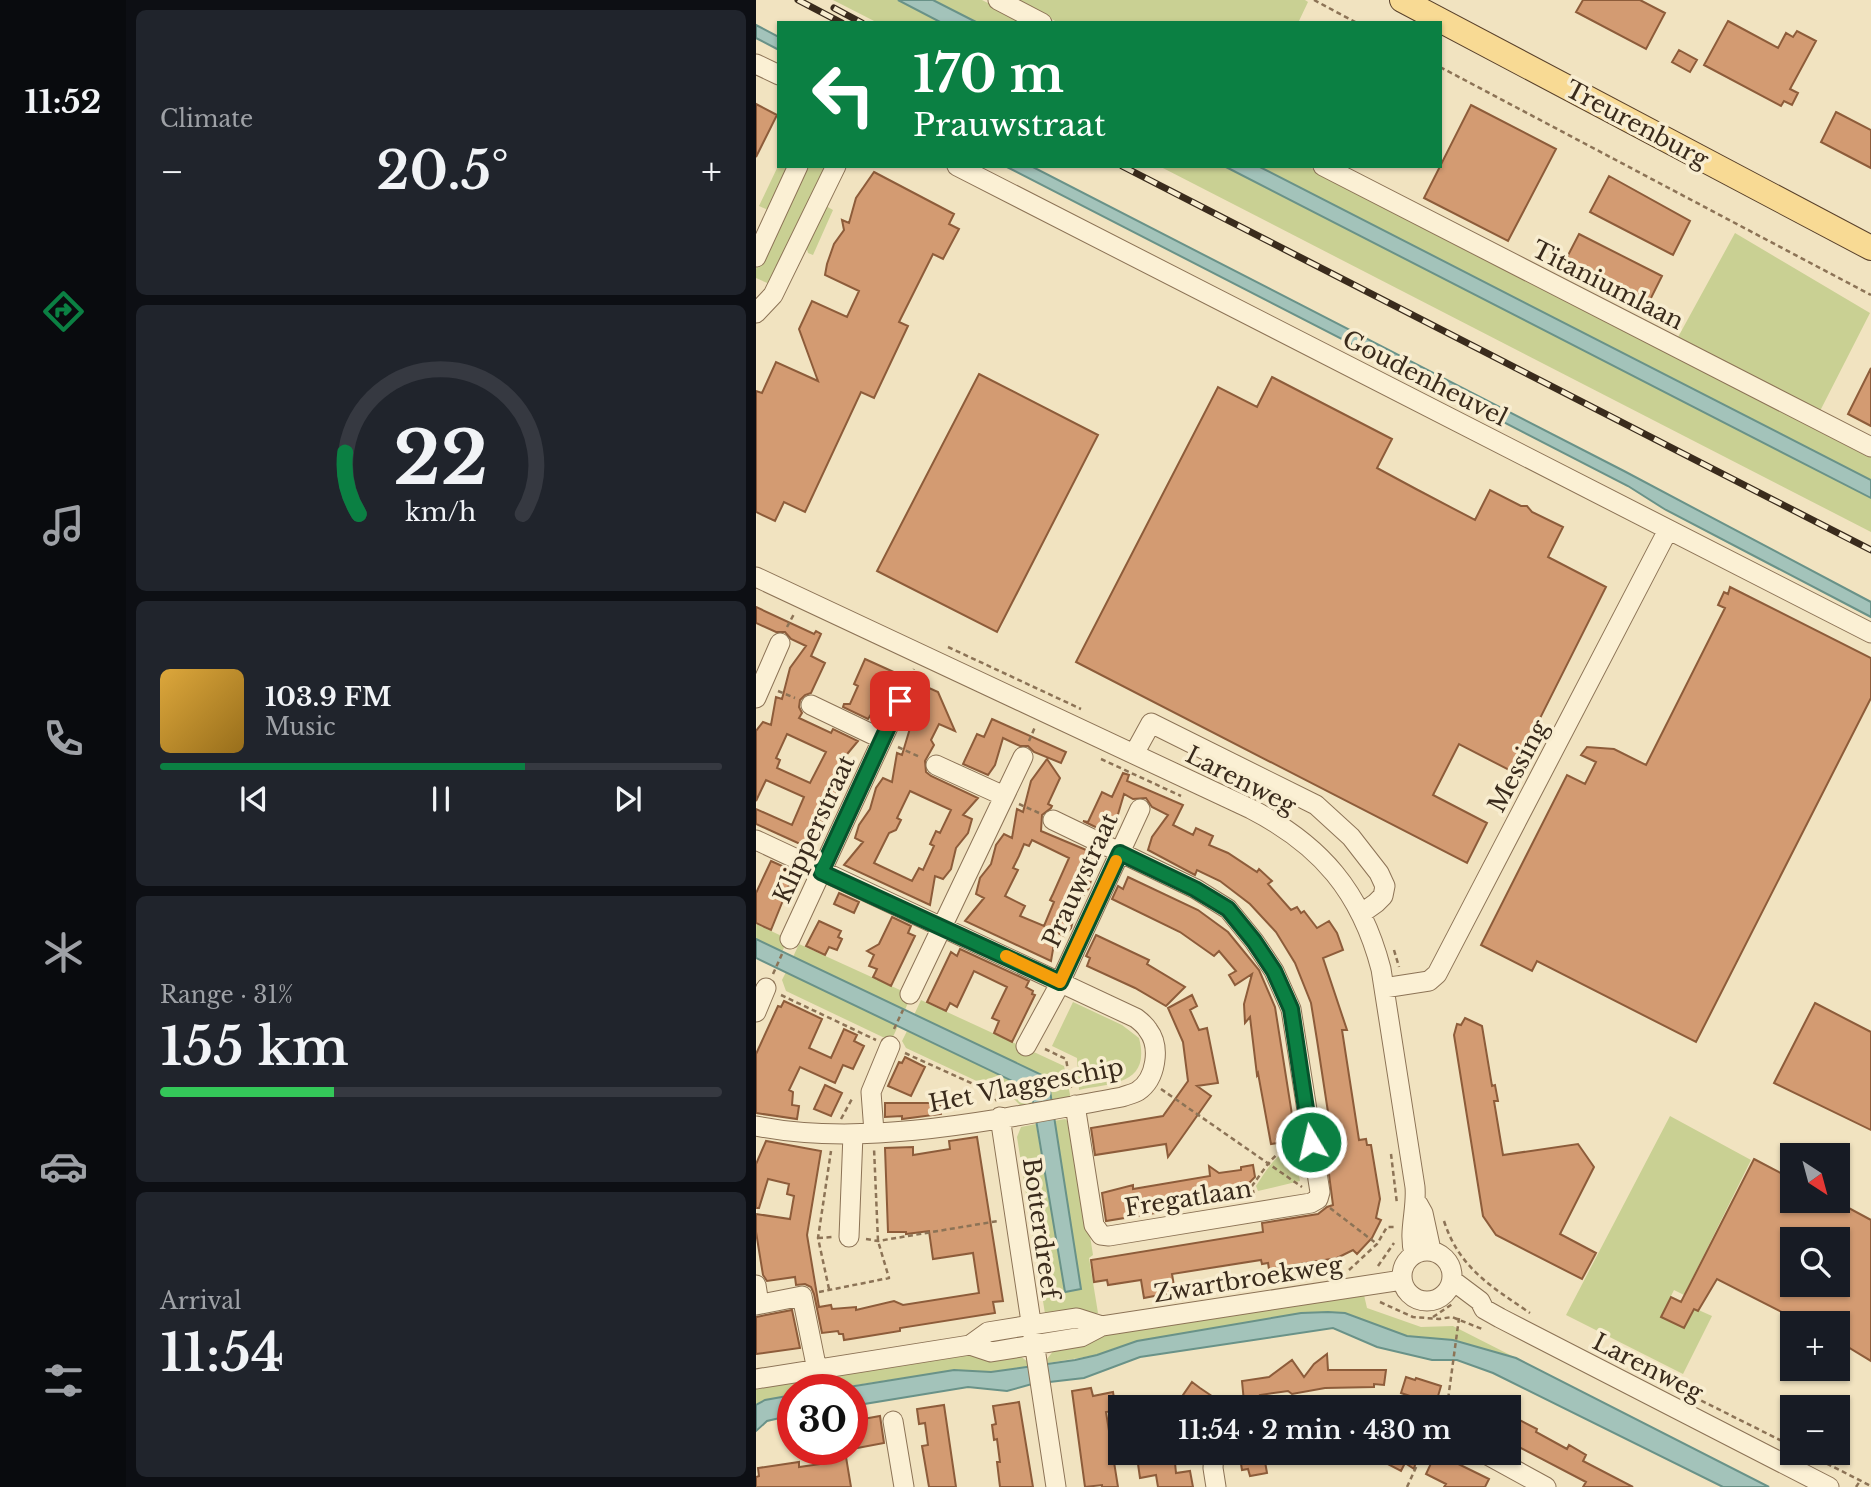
<!DOCTYPE html>
<html lang="en">
<head>
<meta charset="utf-8">
<style>
	:root { --surface:#171b24; --page:#20242c; --text:#f1f3f6; --muted:#9ea1a6; --line:#363941; --accent:#0b8043 }
	body { margin:0; font-family:"Libre Baskerville",serif; background:var(--page); color:var(--text); height:100vh; display:flex; flex-direction:column; font-size:26px; white-space:nowrap }
	* { box-sizing:border-box; margin:0 }
	p { font-size:23px; color:var(--muted) }
	.icon { flex:none; width:38px; height:38px; fill:none; stroke:currentColor; stroke-width:2; stroke-linecap:round; stroke-linejoin:round }
	.map { position:relative; flex:1; overflow:hidden }
	.panel { display:flex; flex-direction:column; gap:10px; padding:10px; background:#0d0f14; width:630px }
	.panel>* { flex:none }
	.guide { position:absolute; left:21px; top:21px; width:665px; height:147px; border-radius:0px; box-shadow:0 2px 5px #0004; background:#0b8043; color:#fff; overflow:hidden }
	.needle { width:46px; rotate:144deg }
	.buttons { position:absolute; left:1024px; top:1143px; display:grid; gap:14px }
	.buttons a { display:grid; place-items:center; width:70px; height:70px; border-radius:0px; background:var(--surface); box-shadow:0 2px 5px #0004; font-size:35px }
	.speed { position:absolute; left:21px; top:1374px; display:flex; gap:14px; font-size:35px; font-weight:700; text-align:center }
	.speed>* { display:grid; place-content:center; width:91px; height:91px; border-radius:50%; background:var(--surface); box-shadow:0 2px 5px #0004; line-height:1 }
	.speed .limit { border:10px solid #d22; background:#fff; color:#111 }
	.pin { position:absolute; display:grid; place-items:center; width:60px; height:60px; color:#fff; margin:-30px; border-radius:14px; box-shadow:0 4px 10px #0006 }
	.me { position:absolute; width:77px; margin:-38px; rotate:351deg; stroke-linejoin:round; filter:drop-shadow(0 0 5px #0008) }
	.turn { display:flex; align-items:center; gap:24px; height:147px; padding:0 21px; font-size:32px }
	.turn .icon { width:91px; height:91px; stroke-width:2.5 }
	.turn b { display:block; font-size:49px; line-height:60px }
	.big { font-size:52px; font-weight:600; line-height:1.1 }
	.panel .card { flex:1; display:flex; flex-direction:column; justify-content:center; gap:10px; min-width:0; padding:0 24px; border-radius:10px; background:var(--page) }
	.panel .dial { align-items:center; gap:0 }
	.dial svg { height:182px; overflow:visible; fill:none; stroke:var(--line); stroke-width:7; stroke-linecap:round; text-anchor:middle }
	.dial text { fill:var(--text); stroke:none }
	.song { display:flex; align-items:center; gap:21px }
	.cover { width:84px; height:84px; border-radius:10px; background:linear-gradient(135deg,hsl(40 70% 55%),hsl(40 70% 35%)) }
	.played { height:7px; border-radius:4px; background:linear-gradient(90deg,var(--accent) 65%,var(--line) 65%) }
	.keys { display:flex; justify-content:space-around; direction:ltr }
	.heat { display:flex; justify-content:space-between; align-items:center; font-size:38px; direction:ltr }
	.charge { height:10px; border-radius:5px; background:linear-gradient(90deg,#34c759 31%,var(--line) 0) }
	.trip { position:absolute; left:352px; top:1395px; width:413px; height:70px; border-radius:0px; background:var(--surface); box-shadow:0 2px 5px #0004; font-weight:600; line-height:70px; text-align:center }
	main { display:flex; flex:1; min-height:0 }
	.tab-bar { display:flex; flex-direction:column; width:126px; justify-content:space-around; align-items:center; background:#090b0e; color:var(--muted) }
	.tab-bar .icon { width:49px; height:49px }
	.tab-bar .active { color:var(--accent) }
	.tab-bar b { font-size:32px; color:var(--text) }
	.map>svg:first-child { display:block }
</style>
</head>
<body>
<main>
<nav class="tab-bar">
<b>11:52</b>
<svg class="icon active" aria-label="directions" viewBox="0 0 24 24"><path d="M12 3l9 9-9 9-9-9zM9 14v-3h6M13 9l2 2-2 2"/></svg>
<svg class="icon" aria-label="music" viewBox="0 0 24 24"><path d="M9 18V5l10-2v13"/><circle cx="6" cy="18" r="3"/><circle cx="16" cy="16" r="3"/></svg>
<svg class="icon" aria-label="phone" viewBox="0 0 24 24"><path d="M5 4h4l2 5-3 2q2 4 5 5l2-3 5 2v4C11 20 4 13 5 4z"/></svg>
<svg class="icon" aria-label="climate" viewBox="0 0 24 24"><path d="M12 3v18M4 7l16 10M4 17L20 7"/></svg>
<svg class="icon" aria-label="car" viewBox="0 0 24 24"><path d="M5 17H2v-5l4-1 3-4h7l3 4 3 1v5h-3M9 17h6M6 11h13"/><circle cx="7" cy="17" r="2"/><circle cx="17" cy="17" r="2"/></svg>
<svg class="icon" aria-label="filters" viewBox="0 0 24 24"><path d="M4 7h16M4 17h16"/><circle cx="9" cy="7" r="2"/><circle cx="15" cy="17" r="2"/></svg>
</nav>
<section class="panel">
<div class="card"><p>Climate</p>
<div class="heat"><a>−</a><b class="big">20.5°</b><a>+</a></div>
</div>
<div class="card dial"><svg viewBox="0 0 100 80">
<path d="M14 69A42 42 0 1 1 86 69"/>
<path d="M14 69A42 42 0 0 1 8 42" stroke="#0b8043"/>
<text x="50" y="56" font-size="32" font-weight="700">22</text>
<text x="50" y="72" font-size="11">km/h</text>
</svg></div>
<div class="card">
<div class="song"><i class="cover"></i><div><b>103.9 FM</b><p>Music</p></div></div>
<div class="played"></div>
<div class="keys"><svg class="icon" aria-label="previous" viewBox="0 0 24 24"><path d="M18 5L8 12l10 7zM5 5v14"/></svg><svg class="icon" aria-label="pause" viewBox="0 0 24 24"><path d="M8 5v14M16 5v14"/></svg><svg class="icon" aria-label="next" viewBox="0 0 24 24"><path d="M6 5l10 7-10 7zM19 5v14"/></svg></div>
</div>
<div class="card"><p>Range · 31%</p><b class="big">155 km</b><div class="charge"></div></div>
<div class="card"><p>Arrival</p><b class="big">11:54</b></div>
</section>
<div class="map">
<svg width="1115" height="1487" viewBox="0 0 1115 1487">
	<rect width="100%" height="100%" fill="#f1e3c0"/>
	<path fill="#c9d093" d="M77,0h65l44,23h-64z
		M177,0h49l45,23h-49z
		M259,0h290l3,2 -10,21h-239z
		M23,164v2h10l-21,44 -9,-4z
		M48,166h23l-55,119 -16,-7v-9z
		M403,166h65l647,332v34z
		M502,166h49l564,290v24z
		M68,205l9,5 -20,45 -5,-2 -2,-7z
		M979,233l135,80 -50,98 -143,-72z
		M0,924l32,15 -6,13 -26,-13z
		M43,944l112,51 -6,15 -112,-53z
		M30,972l112,54 -7,15 -105,-50 -4,-11z
		M165,1000l143,66 8,38 -20,3 -4,-29 -134,-63z
		M317,1002l49,23 17,13c12,47 -27,45 -60,52l-2,-32 -25,-12z
		M151,1031l124,59 3,20 -13,-4 -8,-8 -107,-50 -4,-7z
		M914,1116l81,44 -67,135 -10,-5 -9,18h29l18,8 -29,58 -117,-59z
		M309,1119l6,5 4,14 18,117 -4,3 9,55 -52,7 -29,-183 4,-10 15,-3 29,167 15,-2 -26,-168z
		M538,1149l6,32 -42,10 -2,-5c10,-15 20,-34 38,-37z
		M608,1295l3,13 54,19 32,-1 63,32 -63,-18 -46,-4 -62,-23 -227,34 -21,8 -49,8 -1,-4 7,-9 52,-17z
		M211,1355l30,6 23,-5 8,6 2,4 -39,6 -37,-2 -124,19 -37,1v5l-28,5 -9,5v-19z"/>
	<path fill="#a3c3ba" stroke="#699288" stroke-width="2" d="M142,0h35l45,23h-36z
		M0,25l23,12v13l-23,-12z
		M249,166h26l593,305 247,131v15l-205,-107 -38,-24z
		M468,166h34l613,314v18z
		M0,939l292,139 33,211 -16,3 -34,-202 -275,-132z
		M572,1312l17,1 62,23 46,4 63,18 253,129h-46l-230,-114 -36,-13h-25l-55,-13 -44,-19 -193,29 -56,21 -52,6 -25,7 -39,-4 -116,19v-16h-22l124,-20 37,2 84,-12 22,-5 40,-14 164,-28z
		M37,1395v20l-26,6 -11,10v-26l9,-5z"/>
	<path fill="#d39b72" stroke="#8d5c3a" stroke-width="2" fill-rule="evenodd" d="M827,0h57l25,13 -19,36 -70,-37z
		M972,21l50,27 8,-15 7,4 4,-6 19,10 -26,48 8,4 -6,12 -8,-4 -3,5 -77,-41z
		M923,50l18,10 -7,12 -18,-10z
		M0,104l21,11 -21,42z
		M715,105l85,44 -48,92 -84,-43z
		M1080,112l35,18v38l-50,-26z
		M118,172l80,42 -5,10 10,5 -16,30 -10,-5 -34,68 9,4 -34,72 -13,-6 -56,120 -21,-10 -9,19 -19,-9v-121l6,2 14,-31 42,19 -19,-52 13,-28 35,16 12,-26 -34,-16 2,-11 7,-20 10,-14 -2,-10 7,3 7,-25z
		M853,176l81,45 -17,34 -83,-43z
		M823,234l83,42 -17,34 -83,-43z
		M1115,368v58l-23,-12z
		M223,374l119,61 -101,197 -120,-61z
		M516,377l120,62 -15,29 39,21 59,31 15,-30 31,16h6l5,6 31,15 -15,30 58,30 -93,185 -54,-28 -26,51 54,28 -20,40 -391,-201 142,-275 39,20z
		M974,587l141,71v40l-175,344 -159,-81 -5,10 -51,-26 86,-170 18,9 11,-22 -15,-7 6,-8 27,2 32,16 79,-157 -7,-3 6,-13 4,2z
		M0,607l58,27 2,-3 5,3 -10,22 14,7 -14,30 -6,2 -5,5 -1,7 3,6 -3,5 32,15 2,-4 25,12 -15,18 8,4 -4,13 -11,16 -6,20 -7,11 -8,-4 -6,29 -53,-24v-15l36,16 12,-28 -38,-17 -10,21v-70l7,-9 8,3 5,-28 6,2 8,-31 16,-22 -15,-7 -6,-7h-9l-20,-9zM31,734l39,18 -16,31 -33,-15 3,-8 -4,-2z
		M109,659l73,33 17,39 -16,-7 -8,16 3,5 -9,16 1,11 5,4 47,22 -15,17 9,4 -4,14 -12,15 -5,21 -8,10 -8,-3 -5,29 -86,-40 19,-23 -8,-4 4,-13 11,-16 6,-21 7,-10 9,4 5,-29 5,2 9,-30 16,-23 -23,-12 -22,-9 -7,27 -7,11 -25,-12 1,-3h6l8,-18 -4,-2zM154,791l41,19 -11,23 -4,-2 -6,13 4,2 -11,24 -4,-2 -7,13 -38,-18 15,-30 7,-3 5,-10 -4,-2z
		M236,719l74,33 -5,11 -27,-11 -6,-6h-8l-17,-8 -8,27 -7,10 -25,-11 14,-30 7,3z
		M291,759l13,19 -12,26 4,2 -1,2 -9,7 -1,16 57,24 -14,17 8,4 -3,12 -12,16 -6,24 -7,8 -8,-4 -5,29 -86,-40 19,-23 -8,-4 4,-16 11,-14 5,-19 8,-11 8,4 5,-29 6,3 8,-31zM276,840l37,18 -16,36 -3,6 4,2 -10,24 -24,-10 5,-10 -20,-10 13,-26 -5,-2 6,-12 5,-12 5,2z
		M367,773l6,2 -2,6 56,24 -10,20 20,10 3,-7 17,8 -4,9 19,8 29,19 2,-3 13,12 -4,3 23,26 6,-3 4,6 3,-2 13,17 12,-7 8,12 6,17 -20,8 24,72h-5l17,110 7,-1 1,6h4l9,54 -4,19 5,2 -9,18 -15,16 -4,-4 -16,8 -68,11 -1,-6 -6,1 -1,-4 -89,14 3,18 -31,6 -3,-18 -33,5 -1,-5 -13,2 -3,-22 172,-28 -1,-9 56,-9 9,-7 6,-2 -6,-46 8,-1 -18,-118 -6,-37 -16,-40 -19,-31 -26,-28 -30,-23 -23,-11 -2,5 -47,-25 4,-13 16,-22 -16,-8 -6,-9 -13,1 -9,-5 -8,27 -8,12 -25,-12 5,1 14,-30 10,5z
		M15,861l20,9 -3,6 4,2 -21,52 -15,-7v-30z
		M372,877l70,33 30,22 31,38 16,37 21,133 -25,4 -13,-71 -1,2 -7,-58 -5,6 -1,-19 8,-30 -17,11 -6,-10 7,-4 -17,-20 -5,5 -34,-24 -68,-33 6,-13 5,3z
		M83,893l20,9 -5,11 -20,-9z
		M136,917l19,9 -3,7 7,3 -24,50 -18,-9 4,-8 -8,-3 5,-11 -7,-4 12,-7z
		M63,921l22,10 -3,6 4,2 -5,11 -8,-3 -4,8 -19,-9z
		M340,935l53,25 -2,4 38,23 -19,19 -31,-18 -48,-22 3,-8 -4,-2z
		M204,949l69,32 -3,6 7,4 -1,3 3,1 -23,47 -18,-9 5,-12 -7,-3 15,-31 -33,-16 -17,36 -7,-4 -4,8 -19,-9 24,-50 6,4z
		M436,995l5,11 -7,4 9,20 8,-2 11,55 -21,3 14,10 -43,61 -2,-13 -71,11 -4,-27 72,-12 25,-35 -5,-39 -15,-34z
		M28,1001l38,18 -13,29 22,10 13,-29 13,6 -3,6 10,5 -11,23 -10,-4 -8,18 -35,-16 -11,23 4,2 -1,13 7,1 -2,13 -41,-6v-59l22,-48 3,1z
		M1059,1003l56,29v98l-97,-47z
		M709,1018l17,8 10,60 3,-1 3,16h-4l9,54 75,-11 16,23 -34,67 36,19 -14,26 -86,-44 -13,-19 -29,-181 3,-11 4,1z
		M149,1057l20,10 -14,29 -23,-10 11,-24 3,1z
		M69,1085l17,8 -11,23 -17,-7z
		M129,1103h55l1,11 -39,5v-3l-17,1z
		M221,1137l26,164 -10,1 2,11 -95,15v3l-56,9 -1,-6h-4l-1,-3 -16,2 -8,-39 -3,-7 -6,-3 -9,1 -1,-8 -28,4 -4,-6 -7,-43v-18l34,5 4,-23 -7,-2 2,-10 -21,-5 -9,29h-3v-44l10,-23 55,10 -14,84 12,72 12,-2 1,4 24,-2v3l38,-9 9,4 76,-12 -6,-40 -40,6 -4,-28 -23,3v-2h-18l-3,-84 28,-1v8l37,-6 -1,-8z
		M998,1159l38,20v21h42l37,20v141l-33,-20v-18h-35l-86,-44 -19,32 -4,-2 -10,19 -23,-11 10,-20 10,5zM1036,1239h46v45h-46z
		M497,1165l2,12 -10,10 2,11 -141,23 -4,-28 31,-8v4l77,-13 -1,-10 10,7 22,-3v-3z
		M36,1310l8,38 -44,6v-37z
		M571,1354l1,16h58l-2,15 -10,-1v3l-49,1 -33,6 -4,-3 -28,4 1,4 -17,3 -2,-21 27,-4 23,-17 12,17 10,-13z
		M650,1377l9,3 1,-2 25,8 -5,17 -7,-3 -1,2 -27,-9z
		M436,1382l8,6 28,19h-48l4,-6 -3,-3z
		M335,1388l2,8 20,-4 1,6 6,-1v13l-14,2 12,75h-16v-2l-17,2 -13,-96z
		M263,1402l14,85h-33l-3,-25h3l-3,-23 -3,1 -2,-15 4,-1 -3,-18z
		M188,1405l12,82h-27l-7,-41 6,-1 -3,-22 -6,1 -2,-15z
		M752,1414l29,15 -1,3 31,17 2,-4 17,10 -3,6 50,26h-50l3,-5 -67,-35 -1,2 -10,-5z
		M124,1416l4,27 -32,6v-28z
		M392,1452h26l2,21 14,-2 3,16h-35l-2,-12 -16,3 -2,-14 12,-2z
		M483,1452h18l1,5 6,-1 3,17 -17,3 -2,-7 -6,1z
		M630,1452h25l6,5 -3,12 -9,-6 -4,8 -19,-10z
		M684,1455l49,24 -4,8h-41l2,-3 -20,-10 8,-17 4,2z
		M90,1457l5,30h-95v-10l3,-1 -1,-8 41,-6v5l29,-4v-4z"/>
	<g fill="none" stroke-linecap="round" stroke-linejoin="round">
		<g stroke="#8c7356" stroke-width="21">
			<path id="minor" d="M242,0l44,23
				M0,64l23,11
				M201,166l914,467
				M567,166l548,281
				M0,257l42,-91
				M0,313l17,-18 63,-129
				M0,577l495,232c70,36 110,83 130,160l34,218c2,23 -7,44 -1,67
				M0,698l24,-55
				M55,705l71,34
				M378,754l17,-31 165,82 35,32 28,36 6,13 -2,10 -7,7 -14,10
				M180,765l68,31
				M297,820l143,69 32,20 26,32 20,30 17,38 29,183 -2,7 -7,4 -202,33 -8,-1 -7,-10 -19,-120
				M0,840l380,178c4,3 9,7 12,12 13,17 8,49 -10,61 -5,3 -11,4 -16,6 -114,20 -252,52 -366,29
				M34,939l110,-238
				M628,988l45,-7 8,-7 231,-444
				M154,994l113,-237
				M0,1012l10,-24
				M270,1046l30,-55 84,-182
				M244,1117l56,370
				M118,1132l-3,-40 19,-46
				M662,1204l5,9 8,37
				M93,1237l4,-103
				M646 1276a25 25 0 1 1 50 0a25 25 0 1 1-50 0Z
				M696,1280l28,21 4,8 16,9 329,169
				M0,1285l3,19
				M0,1305l46,-9 15,74
				M214,1345l18,-13 43,-7 46,-7 25,8
				M0,1379l214,-34 21,7 90,-15 21,-11 300,-46
				M137,1421l11,66
				M458,1452l-1,16 3,19
				M726,1452l64,35"/>
		</g>
		<g stroke="#59412b" stroke-width="26">
			<path id="major" d="M646,0l469,248"/>
		</g>
		<path stroke="#8c7356" stroke-width="2.5" stroke-dasharray="5 3.5" stroke-linecap="butt" d="M558,0l43,23
			M684,67l431,228
			M31,627l7,-13
			M192,647l133,62
			M151,685l7,-16
			M22,691l17,7
			M273,741l6,-14
			M142,747l22,10
			M345,759l80,37
			M263,804l20,9
			M638,950l5,17
			M17,974l9,-20
			M25,995l95,45
			M138,1029l9,-19
			M289,1049l21,10 5,29
			M149,1053l77,35 10,6 5,7
			M405,1089l141,98
			M85,1119l12,-22
			M635,1154l6,50
			M498,1195l-2,-9c12,-16 22,-36 43,-41
			M574,1208l47,36
			M688,1221c15,47 48,66 86,92
			M62,1238l14,-1
			M110,1239l12,2 120,-20
			M622,1266l16,-23
			M593,1270l28,-26 10,-17h9
			M73,1289l-11,-51 13,-87
			M63,1292l70,-14 -11,-37 -4,-93
			M624,1302l33,15 26,2 13,-2 30,12
			M677,1317l21,-14
			M930,1393l106,53
			M691,1407l12,-89
			M1048,1452l67,34
			M651,1487l16,-35
			M1100,1487l4,-6"/>
		<use href="#minor" stroke="#fbf0d4" stroke-width="19"/>
		<use href="#major" stroke="#f8da94" stroke-width="24"/>
		<g stroke="#3a2b1c" stroke-width="7">
			<path id="rail" d="M42,0l44,23
				M78,8l28,15
				M366,166l749,384"/>
		</g>
		<use href="#rail" stroke="#f8edd0" stroke-width="4.5" stroke-dasharray="13" stroke-linecap="butt"/>
	</g>
	<g fill="none" stroke-linecap="round" stroke-linejoin="round">
		<g stroke="#07532c" stroke-width="18">
			<path id="route" d="M144,701l-79,171 239,110 60,-129 75,36 33,20 26,32 20,30 17,38 20,133"/>
		</g>
		<use href="#route" stroke="#0b8043" stroke-width="12"/>
		<path stroke="#f59e0b" stroke-width="12" d="M250,956l54,26 56,-121"/>
	</g>
	<g text-anchor="middle" dominant-baseline="central" stroke-width="7" stroke-linejoin="round" paint-order="stroke">
		<g font-size="24" fill="#3a2b1c" stroke="#f8edd0">
			<text transform="translate(881 124) rotate(28)">Treurenburg</text>
			<text transform="translate(852 285) rotate(27)">Titaniumlaan</text>
			<text transform="translate(669 378) rotate(27)">Goudenheuvel</text>
			<text transform="translate(762 766) rotate(-62)">Messing</text>
			<text transform="translate(485 780) rotate(27)">Larenweg</text>
			<text transform="translate(58 829) rotate(-65)">Klipperstraat</text>
			<text transform="translate(324 880) rotate(-65)">Prauwstraat</text>
			<text transform="translate(270 1085) rotate(-11)">Het Vlaggeschip</text>
			<text transform="translate(432 1198) rotate(-9)">Fregatlaan</text>
			<text transform="translate(285 1228) rotate(82)">Botterdreef</text>
			<text transform="translate(492 1279) rotate(-9)">Zwartbroekweg</text>
			<text transform="translate(892 1367) rotate(27)">Larenweg</text>
		</g>
	</g>
</svg>
<div class="buttons">
<a><svg class="needle" viewBox="-14 -14 28 28"><path d="M0-13l5 13h-10z" fill="#e53935"/><path d="M0 13l5-13h-10z" fill="#9ea1a6"/></svg></a>
<a><svg class="icon" aria-label="search" viewBox="0 0 24 24"><circle cx="10" cy="10" r="6"/><path d="M15 15l6 6"/></svg></a>
<a>+</a>
<a>−</a>
</div>
<div class="speed"><div class="limit">30</div></div>
<div class="pin" style="left:144px;top:701px;background:#d93025"><svg class="icon" aria-label="arrive" viewBox="0 0 24 24"><path d="M6 21V4h12l-3 4 3 4H6"/></svg></div>
<svg class="me" style="left:555px;top:1142px" viewBox="-20 -20 40 40"><circle r="17" fill="#0b8043" stroke="#fff" stroke-width="3"/><path d="M0-11L8 9 0 5-8 9z" fill="#fff"/></svg>
<div class="trip">11:54 · 2 min · 430 m</div>
<div class="guide">
<div class="turn"><svg class="icon" aria-label="left" viewBox="0 0 24 24"><path d="M17 20v-9H6M10 6l-5 5 5 5"/></svg><div><b>170 m</b>Prauwstraat</div></div>
</div>
</div>
</main>
</body>
</html>
